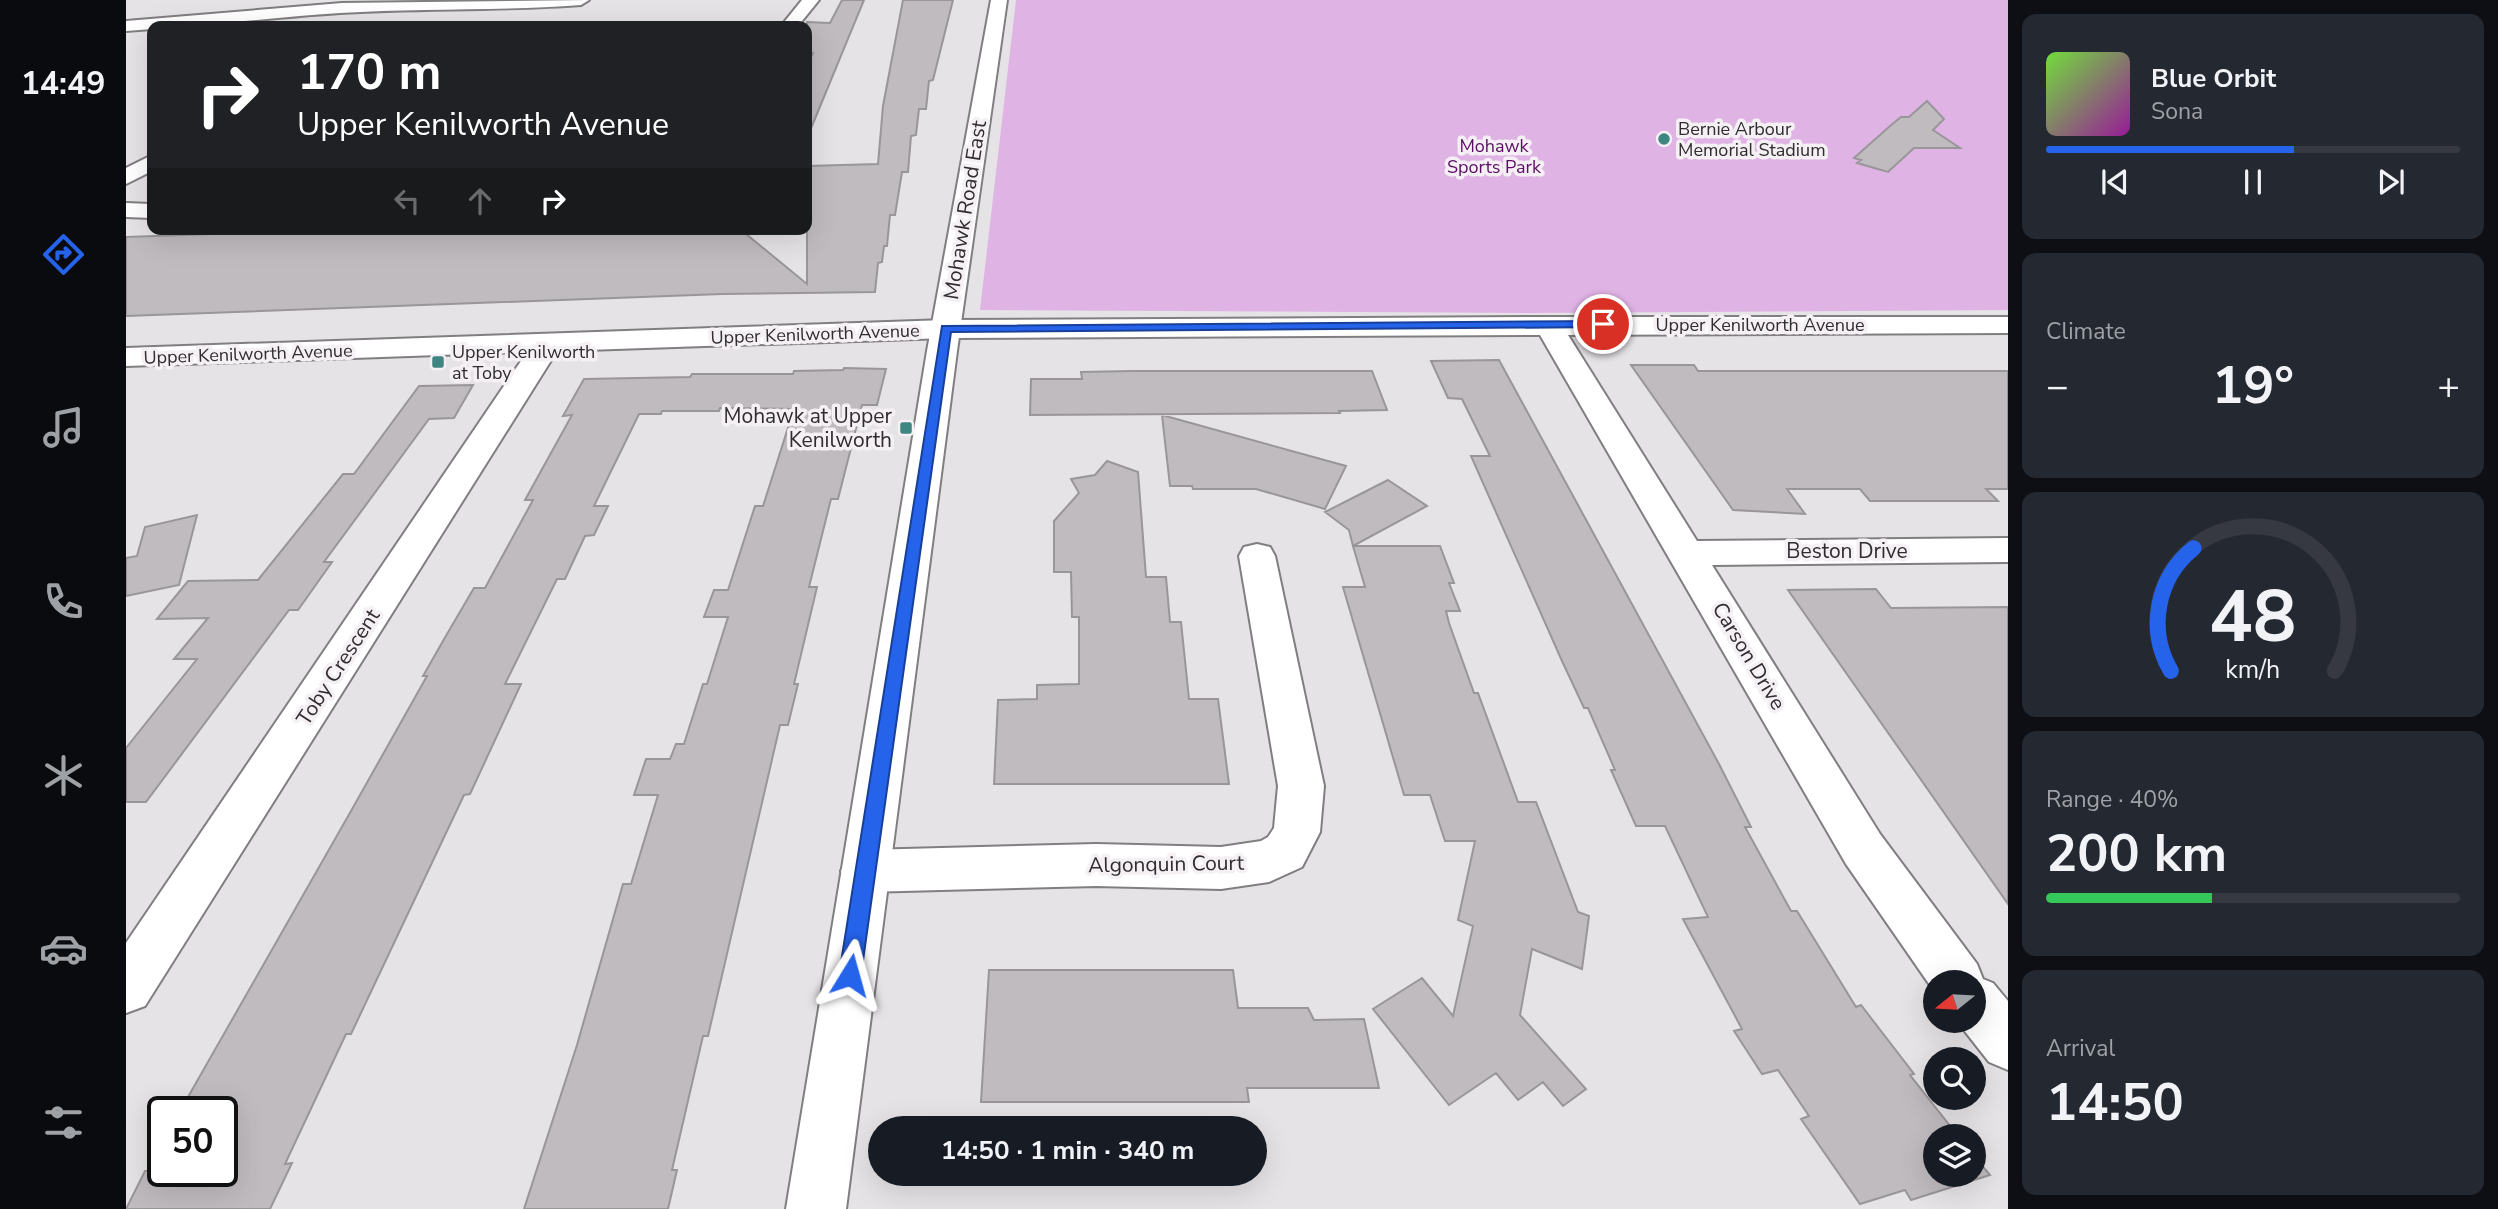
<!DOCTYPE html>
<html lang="en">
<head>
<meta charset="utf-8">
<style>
	:root { --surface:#171b24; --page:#242831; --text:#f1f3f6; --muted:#9ea1a6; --line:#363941; --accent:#2563eb }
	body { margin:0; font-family:"Nunito Sans",sans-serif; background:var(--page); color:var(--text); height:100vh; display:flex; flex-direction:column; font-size:26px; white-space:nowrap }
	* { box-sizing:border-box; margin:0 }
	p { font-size:23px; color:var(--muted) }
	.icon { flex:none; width:38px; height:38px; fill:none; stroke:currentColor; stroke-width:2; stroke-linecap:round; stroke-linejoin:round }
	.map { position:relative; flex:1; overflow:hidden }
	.panel { display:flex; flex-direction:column; gap:14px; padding:14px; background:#0d0f14; width:490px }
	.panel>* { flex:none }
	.top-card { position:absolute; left:21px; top:21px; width:665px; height:214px; border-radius:14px; box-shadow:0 7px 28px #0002; background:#202124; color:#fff; overflow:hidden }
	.needle { width:46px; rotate:252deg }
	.buttons { position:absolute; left:1797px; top:970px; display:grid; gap:14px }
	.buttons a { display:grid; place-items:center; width:63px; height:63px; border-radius:50%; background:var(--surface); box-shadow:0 7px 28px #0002; font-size:35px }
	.speed { position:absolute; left:21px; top:1096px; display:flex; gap:14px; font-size:35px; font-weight:700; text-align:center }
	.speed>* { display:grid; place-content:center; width:91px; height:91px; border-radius:50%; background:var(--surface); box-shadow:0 7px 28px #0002; line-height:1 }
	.speed .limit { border:4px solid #111; border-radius:10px; background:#fff; color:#111 }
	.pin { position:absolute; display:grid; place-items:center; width:60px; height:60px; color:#fff; margin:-30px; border:4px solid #fff; border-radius:50%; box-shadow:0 2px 7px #0007 }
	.me { position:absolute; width:77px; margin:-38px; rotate:8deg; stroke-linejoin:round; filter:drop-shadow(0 0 5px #0008) }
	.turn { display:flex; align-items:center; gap:24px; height:147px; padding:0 35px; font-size:32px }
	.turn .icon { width:91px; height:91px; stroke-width:2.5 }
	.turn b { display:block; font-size:49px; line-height:60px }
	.lanes { display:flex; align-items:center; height:66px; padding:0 35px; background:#0003; justify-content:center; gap:35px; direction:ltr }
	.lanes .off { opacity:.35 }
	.big { font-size:52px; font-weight:700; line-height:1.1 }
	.panel .widget { flex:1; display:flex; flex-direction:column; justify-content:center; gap:10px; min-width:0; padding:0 24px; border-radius:14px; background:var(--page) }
	.panel .dial { align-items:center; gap:0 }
	.dial svg { height:182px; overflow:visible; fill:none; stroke:var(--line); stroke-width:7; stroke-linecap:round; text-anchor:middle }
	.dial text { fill:var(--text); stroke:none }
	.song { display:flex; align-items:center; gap:21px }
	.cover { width:84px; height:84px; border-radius:10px; background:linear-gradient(135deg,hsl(100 70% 55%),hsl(300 70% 35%)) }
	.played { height:7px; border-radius:4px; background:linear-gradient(90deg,var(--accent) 60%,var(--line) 60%) }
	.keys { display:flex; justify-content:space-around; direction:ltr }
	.heat { display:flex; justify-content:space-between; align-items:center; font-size:38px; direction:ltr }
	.charge { height:10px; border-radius:5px; background:linear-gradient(90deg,#34c759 40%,var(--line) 0) }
	.trip { position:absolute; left:742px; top:1116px; width:399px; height:70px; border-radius:35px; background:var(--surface); box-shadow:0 7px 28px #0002; font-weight:700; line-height:70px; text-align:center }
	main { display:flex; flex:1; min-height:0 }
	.dock { display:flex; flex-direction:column; width:126px; justify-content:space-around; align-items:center; background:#090b0e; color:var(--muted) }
	.dock .icon { width:49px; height:49px }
	.dock .selected { color:var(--accent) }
	.dock b { font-size:32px; color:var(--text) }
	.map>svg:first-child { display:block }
</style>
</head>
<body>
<main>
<nav class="dock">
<b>14:49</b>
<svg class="icon selected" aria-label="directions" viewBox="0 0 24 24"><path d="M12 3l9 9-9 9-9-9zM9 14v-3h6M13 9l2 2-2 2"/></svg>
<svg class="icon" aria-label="music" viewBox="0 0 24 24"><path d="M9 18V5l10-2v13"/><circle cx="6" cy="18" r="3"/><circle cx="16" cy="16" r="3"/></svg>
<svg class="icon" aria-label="phone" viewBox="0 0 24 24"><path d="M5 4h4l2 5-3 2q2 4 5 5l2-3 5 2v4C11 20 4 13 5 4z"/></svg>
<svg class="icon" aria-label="climate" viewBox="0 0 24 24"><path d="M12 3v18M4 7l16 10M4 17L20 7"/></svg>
<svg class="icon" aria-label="car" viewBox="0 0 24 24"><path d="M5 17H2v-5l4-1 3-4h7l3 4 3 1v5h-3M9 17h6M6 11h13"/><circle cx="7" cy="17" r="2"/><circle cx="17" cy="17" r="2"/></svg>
<svg class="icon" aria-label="filters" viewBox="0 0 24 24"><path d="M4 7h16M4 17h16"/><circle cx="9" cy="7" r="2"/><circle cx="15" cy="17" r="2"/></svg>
</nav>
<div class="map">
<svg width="1882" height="1209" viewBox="0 0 1882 1209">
	<rect width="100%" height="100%" fill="#e6e3e7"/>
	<path fill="#e0b3e5" d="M890,0h992v310l-482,3 -546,-3z"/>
	<path fill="#bfbbbf" stroke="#99969a" stroke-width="2" d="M716,0h22l-57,138v-73l6,-12h-6v-31l23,1z
		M777,0h50l-20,80 -4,1 -3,28h-7l-3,26 -5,1 -3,36h-6l-7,43h-5l-3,31h-3l-2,16 -4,1 -3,29 -153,2 -596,22v-79l233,-8h381l67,55v-118l71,-2 5,-58z
		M1801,101l17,18 -11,11 27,18h-46l-26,24 -31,-9 4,-3 -7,-2 36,-32 11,-9h8z
		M1373,360l220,404 32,63h-6l46,84h6l59,96 5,-2 53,69 -4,1 48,61h-22v38h38v-18l16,19 -79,25 -6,-10 -45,14 -59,-85 8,-3 -31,-46 -16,4 -28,-43 8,-2 -59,-110 25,-2 -43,-91h-29l-25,-56h4l-27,-62h-4l-22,-47 -91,-205h19l-28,-57 -14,-1 -17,-37z
		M1505,365h63l4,6h310v118h-22l12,12h-128l-10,-12h-73l18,25 -72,-4z
		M718,368l42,1 -9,36h-15l-24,94h-7l-22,88h8l-23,97h4l-10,41h-8l-72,311h-5l-31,134h5l-9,39h-144l53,-164 46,-161h8l27,-89h-24l12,-36h24l6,-15h8l19,-60h4l21,-67h-24l10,-27h14l27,-84h8l31,-97 -74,-1 -1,3h-57l-1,3h-22l-45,92h14l-14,29 -9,1 -20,43h-8l-52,105h16l-51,110 -6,1 -113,239h-5l-61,130 7,-1 -22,46h-144l19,-38h77v-60h-42l171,-300 76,-135h-4l24,-42 27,-46h11l48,-88h-8l47,-85 -9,1 21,-37 106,-2 2,-3h101l1,-3 49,-1z
		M1006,371h240l15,39 -48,1 1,2 -310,2 1,-36h51l-1,-7z
		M347,385l-19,33 -25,1 -105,143h8l-34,48h-9l-143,192h-20v-54l71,-89h-23l34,-41 -51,1 31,-38 70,-1 85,-106h11l65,-88z
		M1036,415l184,51 -21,43 -69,-20h-63l-1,-3h-22z
		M981,461l31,11 8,105h20l4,45h11l8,77h29l11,85h-235l4,-84 39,-1v-14l42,-1v-67h-7l-1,-45h-17v-51l25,-28 -8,-14 24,-4z
		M1262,480l39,26 -74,40 -4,-16 -24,-18z
		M71,515l-18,70 -53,11v-38l11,-2 8,-29z
		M1227,546h87l14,37h-5l11,28h-14l3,12 25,70h4l40,109h18l42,110 11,4 -7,53 -50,-20 -12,66 66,74 -23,17 -20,-24 -25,18 -22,-27 -47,32 -76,-96 49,-31 31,38 20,-90 -15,-6 17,-79h-30l-15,-46h-26l-61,-208h22z
		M1750,589l15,19 117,-1v297l-220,-314z
		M863,970h244l5,38h70l6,12 50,-1 15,69h-132l2,14h-268z"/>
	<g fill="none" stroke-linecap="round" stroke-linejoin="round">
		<g stroke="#817e81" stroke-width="4">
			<path id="minor" d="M463,0l-8,5c-80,6 -161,3 -241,8 -63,4 -125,13 -188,13v3l-26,2v-10l216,-18z
				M676,0h17l-21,26h-17z
				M26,155v16l-26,13v-16z
				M0,203l26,1v14l-26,-1z
				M1422,317h460v16l-440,2 129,206 311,-3v24l-296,3 168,269 97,130 6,15 10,4 15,18v69l-19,-8 -33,-42h18v-38h-38v12l-90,-130 -306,-529 -594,3 -389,13 -412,655 -19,7v-70l401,-591 -401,14v-18l820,-28z
				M1131,544l13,3 5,9 49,230 -4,46 -18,35 -33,15 -48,7 -125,-3 -231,6 -17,-6 -7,-15 7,-15 17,-6 231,-6 125,3 40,-6 7,-4 6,-9 4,-42 -39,-230 5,-9z"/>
		</g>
		<g stroke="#817e81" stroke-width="4">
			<path id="major" d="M865,0h16l-50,351 -111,858h-60l141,-858z"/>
		</g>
		<use href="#minor" fill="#fff" fill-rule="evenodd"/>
		<use href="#major" fill="#fff" fill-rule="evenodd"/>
	</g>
	<path fill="#2563eb" stroke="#184099" stroke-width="2" d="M1477,321l4,1v5l-656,5 -90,643 -3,7 -8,3 -7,-3 -4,-7 103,-649z"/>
	<g fill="#3f8682" stroke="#f4f0f4" stroke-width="2.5">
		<circle cx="1538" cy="139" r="7"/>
		<rect x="305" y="355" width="14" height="14" rx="3.5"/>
		<rect x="773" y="421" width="14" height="14" rx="3.5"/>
	</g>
	<g text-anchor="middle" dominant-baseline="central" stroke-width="7" stroke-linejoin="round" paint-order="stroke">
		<g font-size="18" fill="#2f2d2f" stroke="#f4f0f4" text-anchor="start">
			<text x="1552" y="129">Bernie Arbour<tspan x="1552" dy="21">Memorial Stadium</tspan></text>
			<text x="326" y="352">Upper Kenilworth<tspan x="326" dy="21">at Toby</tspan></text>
		</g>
		<g font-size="18" fill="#5c0d65" stroke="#f4f0f4">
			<text x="1368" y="146">Mohawk<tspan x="1368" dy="21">Sports Park</tspan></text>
		</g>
		<g font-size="18" fill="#2f2d2f" stroke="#f4f0f4">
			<text x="1634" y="325">Upper Kenilworth Avenue</text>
			<text transform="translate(689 334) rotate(-2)">Upper Kenilworth Avenue</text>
			<text transform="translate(122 354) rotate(-2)">Upper Kenilworth Avenue</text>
		</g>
		<g font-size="21" fill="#2f2d2f" stroke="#f4f0f4">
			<text transform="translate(839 210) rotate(-81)">Mohawk Road East</text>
			<text x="1721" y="551">Beston Drive</text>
			<text transform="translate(1623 656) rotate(59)">Carson Drive</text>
			<text transform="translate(212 667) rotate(-57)">Toby Crescent</text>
			<text transform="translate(1040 864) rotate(-1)">Algonquin Court</text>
		</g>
		<g font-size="21" fill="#2f2d2f" stroke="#f4f0f4" text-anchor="end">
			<text x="766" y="416">Mohawk at Upper<tspan x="766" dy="24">Kenilworth</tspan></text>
		</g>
	</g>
</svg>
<div class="buttons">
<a><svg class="needle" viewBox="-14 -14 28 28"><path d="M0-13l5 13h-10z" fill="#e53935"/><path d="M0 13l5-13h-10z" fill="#9ea1a6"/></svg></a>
<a><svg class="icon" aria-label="search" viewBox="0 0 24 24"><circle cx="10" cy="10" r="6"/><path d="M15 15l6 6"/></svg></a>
<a><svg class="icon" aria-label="layers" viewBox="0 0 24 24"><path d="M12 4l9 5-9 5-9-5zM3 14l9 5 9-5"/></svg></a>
</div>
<div class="speed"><div class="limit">50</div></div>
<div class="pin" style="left:1477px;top:324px;background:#d93025"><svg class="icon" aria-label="arrive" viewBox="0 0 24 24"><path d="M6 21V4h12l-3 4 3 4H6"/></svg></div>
<svg class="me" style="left:724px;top:975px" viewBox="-20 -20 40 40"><path d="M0-17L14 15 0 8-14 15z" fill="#2563eb" stroke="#fff" stroke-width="4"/></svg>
<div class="trip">14:50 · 1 min · 340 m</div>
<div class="top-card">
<div class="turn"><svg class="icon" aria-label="right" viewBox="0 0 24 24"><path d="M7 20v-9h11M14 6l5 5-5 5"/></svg><div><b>170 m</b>Upper Kenilworth Avenue</div></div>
<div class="lanes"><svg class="icon off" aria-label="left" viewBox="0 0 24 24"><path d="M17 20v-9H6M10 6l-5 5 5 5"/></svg><svg class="icon off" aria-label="ahead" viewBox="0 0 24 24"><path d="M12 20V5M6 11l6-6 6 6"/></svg><svg class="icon" aria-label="right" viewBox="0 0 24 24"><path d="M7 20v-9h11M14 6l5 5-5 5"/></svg></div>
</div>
</div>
<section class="panel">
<div class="widget">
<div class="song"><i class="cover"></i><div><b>Blue Orbit</b><p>Sona</p></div></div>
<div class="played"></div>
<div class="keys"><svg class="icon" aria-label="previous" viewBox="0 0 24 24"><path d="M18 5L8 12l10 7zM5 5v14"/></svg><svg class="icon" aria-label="pause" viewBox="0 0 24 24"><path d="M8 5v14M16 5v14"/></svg><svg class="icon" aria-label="next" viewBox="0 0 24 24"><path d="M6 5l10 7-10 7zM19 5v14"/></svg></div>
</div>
<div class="widget"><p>Climate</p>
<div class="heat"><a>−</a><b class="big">19°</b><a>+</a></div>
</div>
<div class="widget dial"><svg viewBox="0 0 100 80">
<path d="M14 69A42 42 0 1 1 86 69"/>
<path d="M14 69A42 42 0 0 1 24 15" stroke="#2563eb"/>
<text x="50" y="56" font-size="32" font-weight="700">48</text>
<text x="50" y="72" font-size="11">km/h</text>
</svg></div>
<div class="widget"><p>Range · 40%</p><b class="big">200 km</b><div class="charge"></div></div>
<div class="widget"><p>Arrival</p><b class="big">14:50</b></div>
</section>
</main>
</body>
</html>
